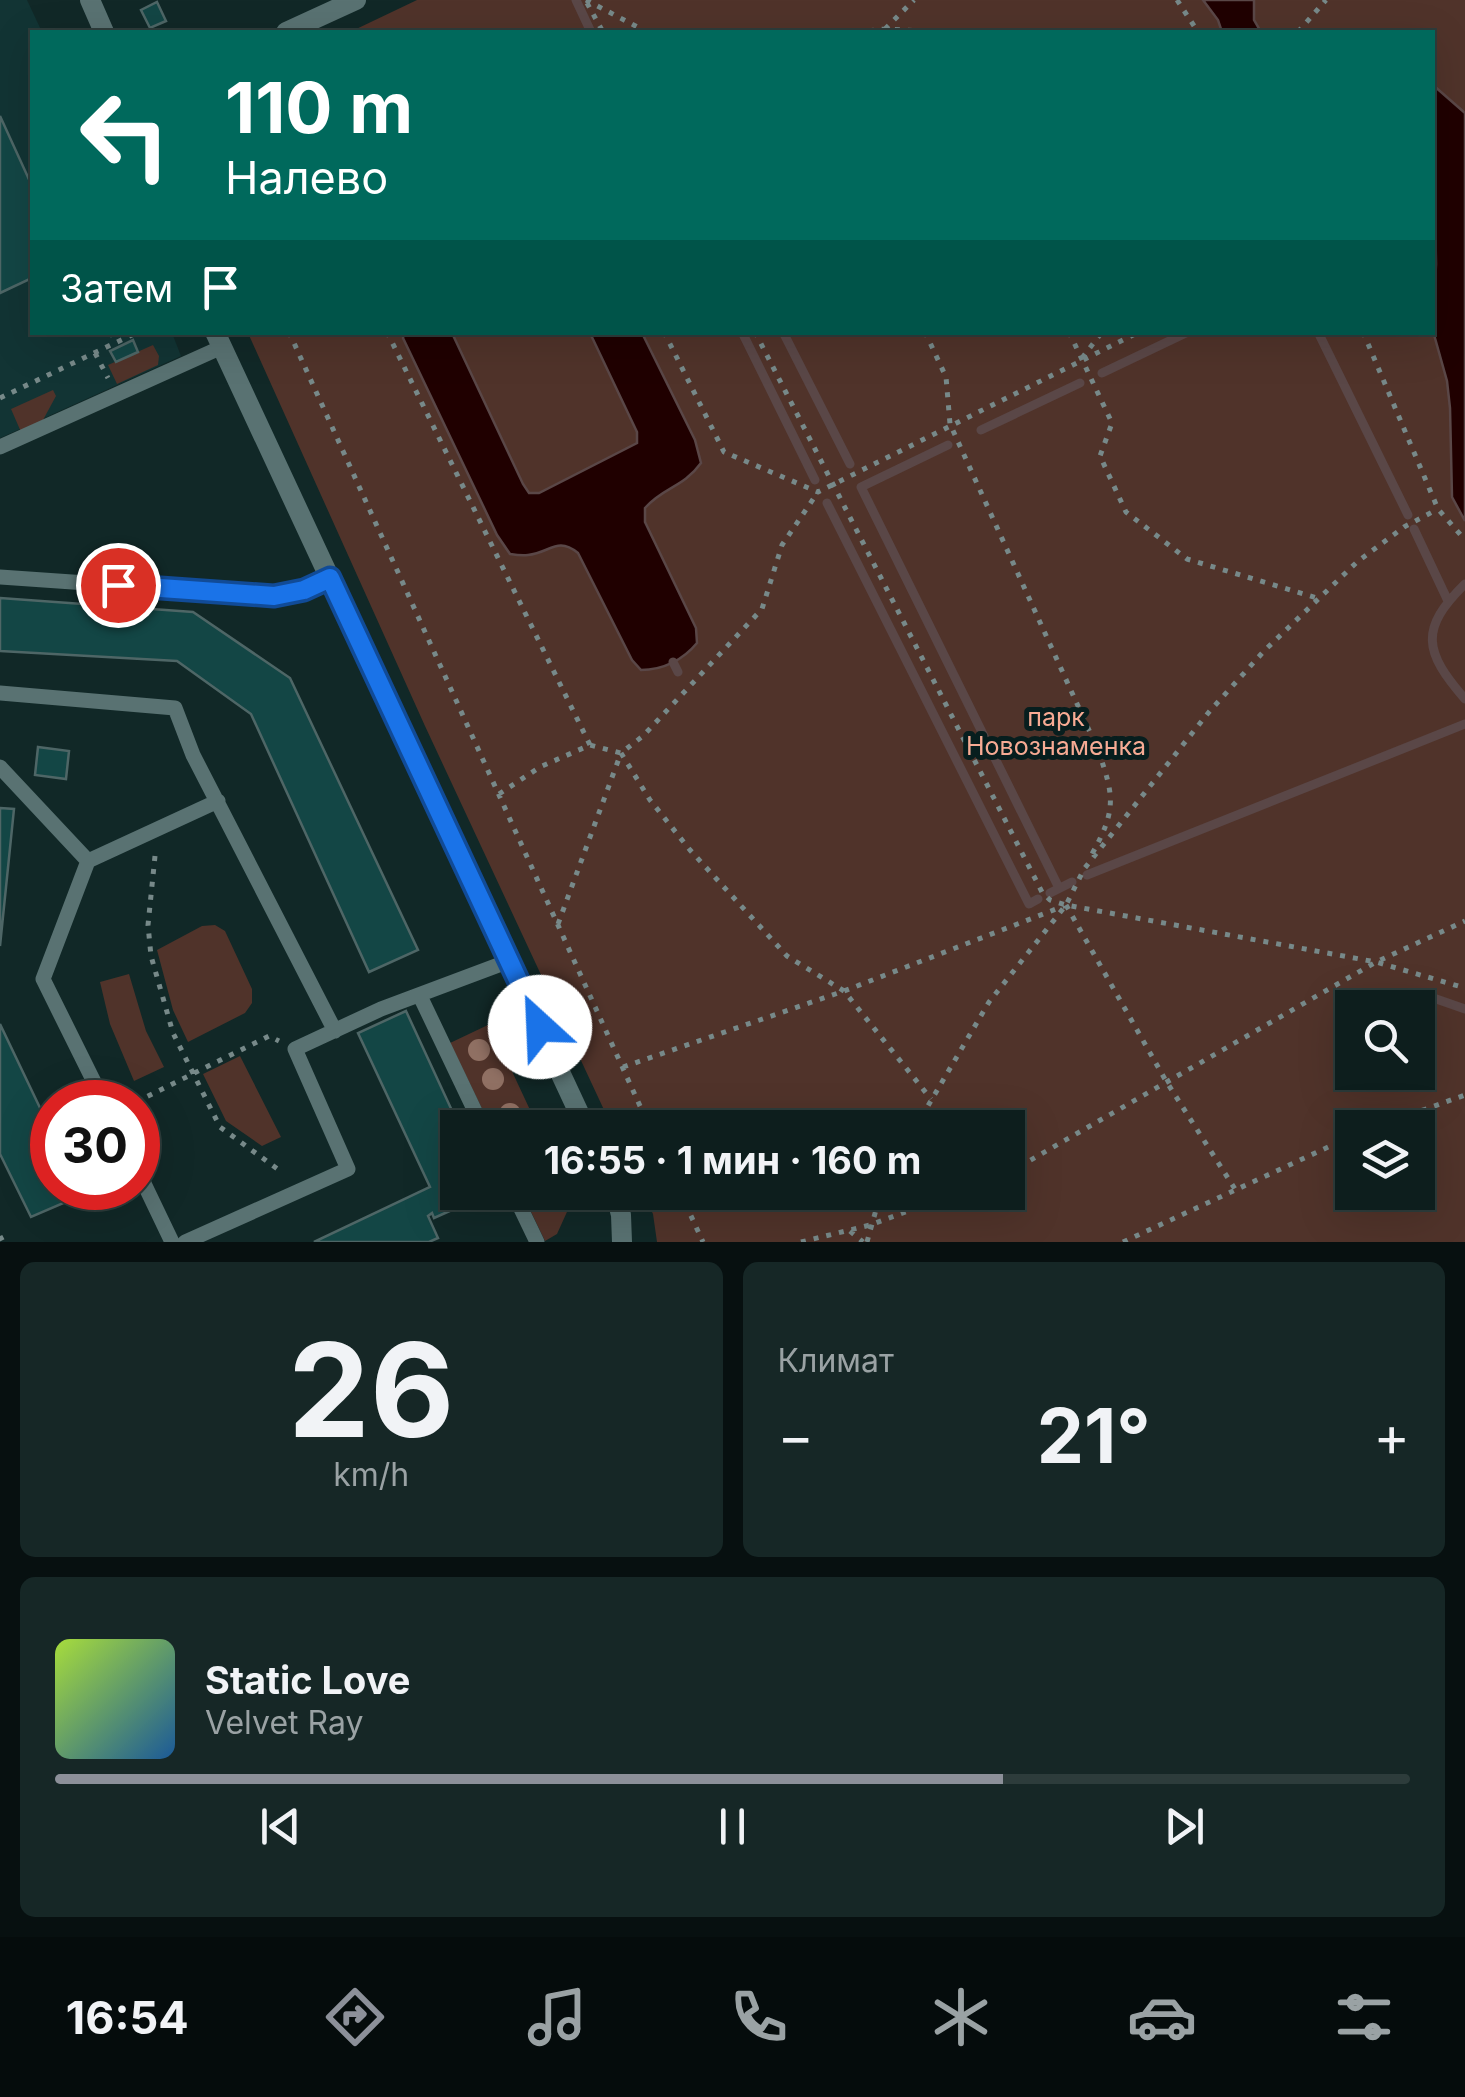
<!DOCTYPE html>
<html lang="ru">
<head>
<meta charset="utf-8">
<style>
	:root { --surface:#0d1e1d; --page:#162726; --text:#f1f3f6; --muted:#9aa2a4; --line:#2d3c3b; --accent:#8c9099 }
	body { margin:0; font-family:Inter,sans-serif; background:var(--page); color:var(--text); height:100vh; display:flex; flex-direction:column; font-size:38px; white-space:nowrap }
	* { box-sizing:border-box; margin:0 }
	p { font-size:32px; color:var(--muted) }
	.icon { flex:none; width:55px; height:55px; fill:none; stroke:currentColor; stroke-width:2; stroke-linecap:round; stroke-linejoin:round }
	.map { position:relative; height:1242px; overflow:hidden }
	.drawer { display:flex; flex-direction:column; gap:20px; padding:20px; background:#071010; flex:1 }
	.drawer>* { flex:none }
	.top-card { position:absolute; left:30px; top:30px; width:1405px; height:305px; border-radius:0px; box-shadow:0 10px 40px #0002,0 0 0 2px var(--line); background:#00695c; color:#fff; overflow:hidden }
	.buttons { position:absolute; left:1335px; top:990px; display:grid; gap:20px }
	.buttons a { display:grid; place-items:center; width:100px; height:100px; border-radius:0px; background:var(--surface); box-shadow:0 10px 40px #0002,0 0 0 2px var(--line); font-size:50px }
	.speed { position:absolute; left:30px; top:1080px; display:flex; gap:20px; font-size:50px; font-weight:700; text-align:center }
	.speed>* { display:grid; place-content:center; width:130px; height:130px; border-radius:50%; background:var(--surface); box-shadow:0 10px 40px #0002,0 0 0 2px var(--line); line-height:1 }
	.speed .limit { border:15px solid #d22; background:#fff; color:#111 }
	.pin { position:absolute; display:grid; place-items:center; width:85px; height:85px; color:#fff; margin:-42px; border:5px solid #fff; border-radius:50%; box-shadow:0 2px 10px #0007 }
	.me { position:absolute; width:110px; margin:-55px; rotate:335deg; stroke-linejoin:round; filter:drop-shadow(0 0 8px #0008) }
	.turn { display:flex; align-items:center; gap:35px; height:210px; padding:0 30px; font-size:45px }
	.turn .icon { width:130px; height:130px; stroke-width:2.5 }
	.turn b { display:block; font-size:70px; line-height:85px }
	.then { display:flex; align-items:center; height:95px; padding:0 30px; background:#0003; gap:20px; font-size:38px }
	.big { font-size:75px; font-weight:700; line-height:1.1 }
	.drawer .tile { flex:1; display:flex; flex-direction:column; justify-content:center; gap:15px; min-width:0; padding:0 35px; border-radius:15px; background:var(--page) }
	.drawer .dial { align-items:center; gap:0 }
	.dial b { font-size:130px; line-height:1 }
	.song { display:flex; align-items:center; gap:30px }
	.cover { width:120px; height:120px; border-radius:15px; background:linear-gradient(135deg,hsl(80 70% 55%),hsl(210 70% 35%)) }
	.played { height:10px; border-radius:5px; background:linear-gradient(90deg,var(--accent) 70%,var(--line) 70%) }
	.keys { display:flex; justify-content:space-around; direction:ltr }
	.heat { display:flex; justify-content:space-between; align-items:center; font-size:55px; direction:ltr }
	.drawer .tiles { flex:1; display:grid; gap:20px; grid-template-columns:1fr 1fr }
	.tile:last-child { grid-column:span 2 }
	.trip { position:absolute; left:440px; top:1110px; width:585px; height:100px; border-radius:0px; background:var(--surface); box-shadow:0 10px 40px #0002,0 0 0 2px var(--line); font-weight:700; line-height:100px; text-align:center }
	.menu { display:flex; height:160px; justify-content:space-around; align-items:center; background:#050c0c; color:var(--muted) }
	.menu .icon { width:70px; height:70px }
	.menu .active { color:var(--accent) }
	.menu b { font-size:45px; color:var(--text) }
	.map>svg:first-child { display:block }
</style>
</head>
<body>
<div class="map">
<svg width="1465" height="1242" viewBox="0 0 1465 1242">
	<rect width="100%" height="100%" fill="#112827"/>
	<path fill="#123434" d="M0,0h27l15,32h-10v300l140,1 9,23 -181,82z"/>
	<path fill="#50332a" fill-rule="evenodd" d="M417,0h1048v1242h-808l-4,-28 -10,-21 365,-1v-64l-396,-1 -187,-401 -177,-393 1184,-1v-300h-1082zM1352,1008h66v64h-66zM1352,1128h66v64h-66z
		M153,345l6,11 -1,9 -41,19 -9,-19z
		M53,390l3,6 -13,24 -22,12 -10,-23z
		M215,925l10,6 27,58v14l-7,10 -57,29 -15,-32 -16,-60 45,-24z
		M129,974l17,57 18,36 -30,14 -24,-57 -10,-42z
		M490,1024l48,103h-47l-41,-84z
		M240,1056l41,81 -19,9 -36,-25 -23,-47z
		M522,1193h46l3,10 -14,31 -12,7z"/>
	<path fill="#200000" stroke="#5a4747" stroke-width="2.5" d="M1203,0h51v20l7,12h-39l-4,-12z
		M1433,85l32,28v408l-13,-24 -2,-89 -3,-27 -14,-50 3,-67z
		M404,333h48l71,151 6,9h10l98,-50v-11l-47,-99h52l53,107 6,23c-18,25 -38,24 -56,45v14l51,106 1,15c-14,17 -34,27 -56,27l-9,-10 -54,-107c-21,-17 -28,0 -50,2 -6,1 -12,0 -18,-1l-13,-19 -94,-197z"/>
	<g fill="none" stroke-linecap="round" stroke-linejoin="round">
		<path stroke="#5a4747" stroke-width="9" d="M576,0l15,32
			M742,332l73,148
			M783,332l67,132
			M1318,332l90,183
			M1102,373l86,-41
			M981,430l99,-47
			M948,445l-87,42 198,401
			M827,503l202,401 9,-5
			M1414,529l34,72
			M1465,584c-46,45 -41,68 0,115
			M673,662l5,10
			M1087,875l378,-151
			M1050,893l22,-11
			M1422,994l43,15"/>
	</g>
	<path fill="#134645" stroke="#4e6666" stroke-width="2.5" d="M157,2l9,19 -16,7 -9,-18z
		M0,116l32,70v92l-32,15z
		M133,340l5,12 -22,10 -6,-11z
		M0,598l193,14 97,66 128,272 -49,22 -118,-258 -74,-53 -177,-10z
		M38,747l31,4 -3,28 -31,-4z
		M0,808l14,1 -14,137z
		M406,1011l54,117 -2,64 32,1 -56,25 -2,-5 -4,3 10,22 -9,4h-115l116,-55 -72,-154z
		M0,1024l52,109v55h27l3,7 -51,22 -31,-63z"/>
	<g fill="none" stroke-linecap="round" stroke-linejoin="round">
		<path stroke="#778989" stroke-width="5" stroke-dasharray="5 8" stroke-linecap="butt" d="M586,0l61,32
			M1177,0l21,32
			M587,3l16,29
			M885,29l29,-29
			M856,32l29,-3 60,3
			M1298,32l28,-32
			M111,332l5,11
			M289,332l361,796
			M387,332l203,413
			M664,332l60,120 94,40 321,-160
			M755,332l287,560 8,8 16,5 310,57 89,26
			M925,332l21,45 4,47 148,326c16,46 19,59 -6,104
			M1069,332l43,91 -12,33 26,56 61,47 130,39
			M1363,332l75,177 27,31
			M95,353l13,25
			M1082,358l20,-26
			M0,398l138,-66
			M621,753l29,47 40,50 97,106 57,35 87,108
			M499,794l41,-27 50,-22 31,8 22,-17 119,-127 20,-64 36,-53
			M155,856l-7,69 3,31 22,77 47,94 63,46
			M1066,905l100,176 69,108
			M558,924l63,-171
			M623,1067l221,-76 220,-85
			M136,1102l133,-66 10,5
			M915,1128l74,-126 77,-97 18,-36 125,-157 55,-61 93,-89 47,-35 34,-18
			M1373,1128l92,-33
			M1008,1173l368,-211 89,-41
			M680,1192l23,50
			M850,1231l13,11
			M0,1236l3,6
			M801,1242l69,-17 89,-33
			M867,1242l14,-50
			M1123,1242l229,-106"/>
		<path stroke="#597272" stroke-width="15" d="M0,447l222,-100
			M0,577l274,19 30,-6 26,-12
			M0,693l175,15 18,47 142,276
			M0,767l88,94
			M420,996l63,132
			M104,1102l-61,-123 45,-118 130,-60
			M138,1171l34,71
			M513,1192l24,50
			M185,1242l163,-73 -53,-120 86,-40 128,-48"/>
		<path stroke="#597272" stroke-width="20" d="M90,0l14,32
			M286,32l70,-32
			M215,332l371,796
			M615,1192l6,23 1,27"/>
	</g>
	<g fill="#907063">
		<circle cx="479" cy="1050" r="11"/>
		<circle cx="493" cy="1079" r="11"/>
		<circle cx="510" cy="1114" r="11"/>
	</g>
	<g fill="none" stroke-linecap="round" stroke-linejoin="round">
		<g stroke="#114b97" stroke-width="25">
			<path id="route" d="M118,585l156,11 30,-6 26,-12 210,449"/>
		</g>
		<use href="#route" stroke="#1a73e8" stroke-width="18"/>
	</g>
	<g text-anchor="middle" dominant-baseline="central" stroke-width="10" stroke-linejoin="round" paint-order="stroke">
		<g font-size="25" fill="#f7ab94" stroke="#071e1e">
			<text x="1056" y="717">парк<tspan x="1056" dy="29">Новознаменка</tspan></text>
		</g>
	</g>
</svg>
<div class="buttons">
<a><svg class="icon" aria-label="search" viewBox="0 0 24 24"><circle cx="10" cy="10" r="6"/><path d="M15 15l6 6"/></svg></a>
<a><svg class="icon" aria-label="layers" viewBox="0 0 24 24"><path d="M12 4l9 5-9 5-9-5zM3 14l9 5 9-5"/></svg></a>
</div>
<div class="speed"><div class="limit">30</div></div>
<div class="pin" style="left:118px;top:585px;background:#d93025"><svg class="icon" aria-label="arrive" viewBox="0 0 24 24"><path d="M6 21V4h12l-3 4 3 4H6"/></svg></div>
<svg class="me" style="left:540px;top:1027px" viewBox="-20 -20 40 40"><circle r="19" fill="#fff"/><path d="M0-13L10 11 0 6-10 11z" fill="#1a73e8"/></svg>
<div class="trip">16:55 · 1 мин · 160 m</div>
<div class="top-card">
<div class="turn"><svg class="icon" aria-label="left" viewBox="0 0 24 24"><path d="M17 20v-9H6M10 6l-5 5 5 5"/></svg><div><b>110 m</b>Налево</div></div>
<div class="then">Затем<svg class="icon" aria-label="arrive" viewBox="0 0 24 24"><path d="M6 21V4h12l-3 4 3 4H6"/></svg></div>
</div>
</div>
<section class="drawer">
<div class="tiles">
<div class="tile dial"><b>26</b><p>km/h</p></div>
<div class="tile"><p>Климат</p>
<div class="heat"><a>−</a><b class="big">21°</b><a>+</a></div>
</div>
<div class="tile">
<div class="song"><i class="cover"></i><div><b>Static Love</b><p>Velvet Ray</p></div></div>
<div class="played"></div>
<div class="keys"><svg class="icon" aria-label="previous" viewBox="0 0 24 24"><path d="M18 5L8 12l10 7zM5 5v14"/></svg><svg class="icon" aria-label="pause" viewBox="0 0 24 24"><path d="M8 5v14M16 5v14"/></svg><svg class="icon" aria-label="next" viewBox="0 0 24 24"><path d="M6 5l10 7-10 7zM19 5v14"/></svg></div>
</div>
</div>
</section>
<nav class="menu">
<b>16:54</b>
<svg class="icon active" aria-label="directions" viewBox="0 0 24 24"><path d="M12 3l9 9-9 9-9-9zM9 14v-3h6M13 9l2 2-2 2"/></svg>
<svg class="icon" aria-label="music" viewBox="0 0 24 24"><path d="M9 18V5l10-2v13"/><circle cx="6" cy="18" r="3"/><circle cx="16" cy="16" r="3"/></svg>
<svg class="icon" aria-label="phone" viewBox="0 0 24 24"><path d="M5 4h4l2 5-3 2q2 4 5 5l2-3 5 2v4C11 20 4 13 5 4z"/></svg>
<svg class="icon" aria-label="climate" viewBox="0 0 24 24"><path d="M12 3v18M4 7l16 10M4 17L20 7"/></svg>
<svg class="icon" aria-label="car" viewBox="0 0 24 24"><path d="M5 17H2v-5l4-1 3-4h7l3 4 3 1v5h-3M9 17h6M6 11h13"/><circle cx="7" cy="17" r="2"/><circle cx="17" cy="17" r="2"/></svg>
<svg class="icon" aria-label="filters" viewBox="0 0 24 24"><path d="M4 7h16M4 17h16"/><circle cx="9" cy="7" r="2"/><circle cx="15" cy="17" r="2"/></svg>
</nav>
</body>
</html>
